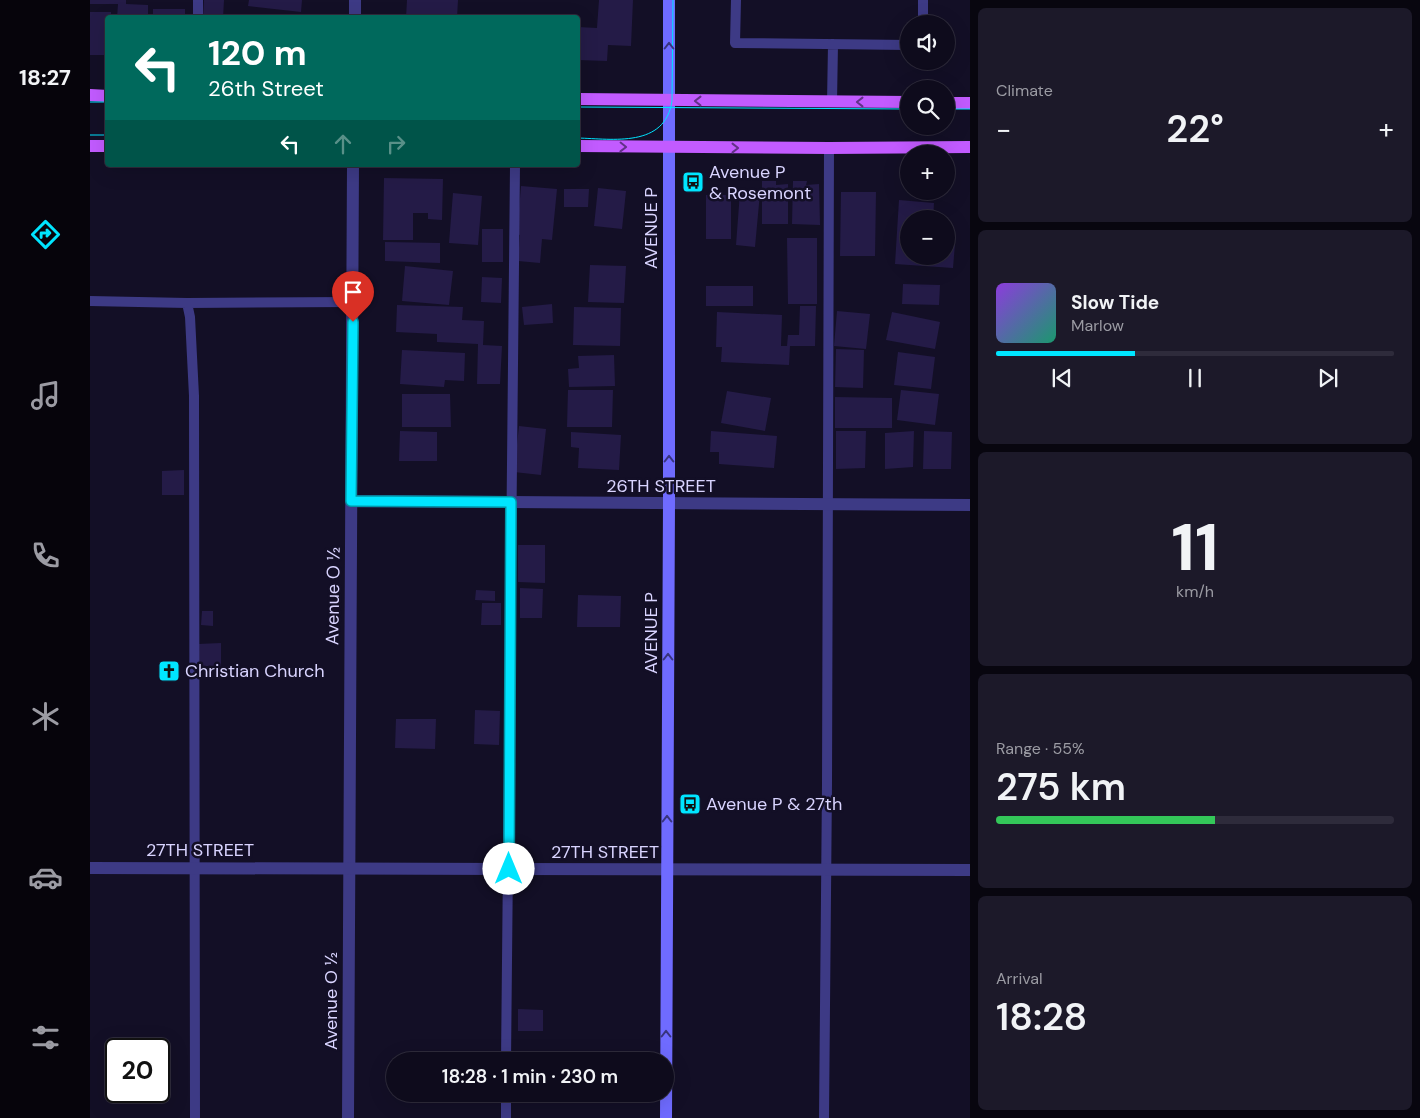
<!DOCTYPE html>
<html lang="en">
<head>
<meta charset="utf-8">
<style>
	:root { --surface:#0e0b1c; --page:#1c1929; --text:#f1f3f6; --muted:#9b9ba3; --line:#2e2b3b; --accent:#00e5ff }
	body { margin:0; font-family:"DM Sans",sans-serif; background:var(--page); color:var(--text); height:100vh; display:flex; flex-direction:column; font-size:19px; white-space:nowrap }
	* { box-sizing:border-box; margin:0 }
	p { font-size:16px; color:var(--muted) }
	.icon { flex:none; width:28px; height:28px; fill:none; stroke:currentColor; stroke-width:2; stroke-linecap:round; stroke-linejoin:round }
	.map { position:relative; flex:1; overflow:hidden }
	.details { display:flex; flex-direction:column; gap:8px; padding:8px; background:#08060f; width:450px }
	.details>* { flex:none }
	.banner { position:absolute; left:15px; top:15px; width:475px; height:152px; border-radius:5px; box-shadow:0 5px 20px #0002,0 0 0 1px var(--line); background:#00695c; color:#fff; overflow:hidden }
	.controls { position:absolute; left:810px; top:15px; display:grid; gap:10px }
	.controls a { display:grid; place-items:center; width:55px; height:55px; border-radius:50%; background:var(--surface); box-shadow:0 5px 20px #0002,0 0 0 1px var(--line); font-size:25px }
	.speed { position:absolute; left:15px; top:1038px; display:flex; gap:10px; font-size:25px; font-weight:700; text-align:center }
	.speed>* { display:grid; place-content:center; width:65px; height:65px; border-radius:50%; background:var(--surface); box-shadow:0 5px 20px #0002,0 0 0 1px var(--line); line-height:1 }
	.speed .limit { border:2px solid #111; border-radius:8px; background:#fff; color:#111 }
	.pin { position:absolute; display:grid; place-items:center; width:42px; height:42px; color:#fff; margin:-51px -21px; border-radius:50% 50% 50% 0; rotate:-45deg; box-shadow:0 0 5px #0007 }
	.pin .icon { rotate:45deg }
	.me { position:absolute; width:55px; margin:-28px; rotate:0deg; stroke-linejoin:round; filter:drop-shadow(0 0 4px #0008) }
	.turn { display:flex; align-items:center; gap:18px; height:105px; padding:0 20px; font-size:22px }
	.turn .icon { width:65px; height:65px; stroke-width:2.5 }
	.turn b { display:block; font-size:35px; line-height:42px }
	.lanes { display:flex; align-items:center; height:48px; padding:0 20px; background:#0003; justify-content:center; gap:25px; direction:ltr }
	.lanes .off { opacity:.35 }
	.big { font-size:38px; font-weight:600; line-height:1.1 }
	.details .card { flex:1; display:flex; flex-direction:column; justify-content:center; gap:8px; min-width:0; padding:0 18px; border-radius:8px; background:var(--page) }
	.details .dial { align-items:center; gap:0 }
	.dial b { font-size:65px; line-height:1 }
	.song { display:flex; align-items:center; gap:15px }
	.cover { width:60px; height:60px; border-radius:8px; background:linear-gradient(135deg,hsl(270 70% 55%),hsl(160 70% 35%)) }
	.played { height:5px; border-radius:2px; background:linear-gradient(90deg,var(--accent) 35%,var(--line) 35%) }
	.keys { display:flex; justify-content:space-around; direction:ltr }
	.heat { display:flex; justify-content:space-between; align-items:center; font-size:28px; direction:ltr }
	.charge { height:8px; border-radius:4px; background:linear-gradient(90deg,#34c759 55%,var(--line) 0) }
	.trip { position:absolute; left:296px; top:1052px; width:288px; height:50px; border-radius:25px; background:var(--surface); box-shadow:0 5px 20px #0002,0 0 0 1px var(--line); font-weight:600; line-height:50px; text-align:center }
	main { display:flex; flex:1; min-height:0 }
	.tab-bar { display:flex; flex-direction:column; width:90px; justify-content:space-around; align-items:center; background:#06040b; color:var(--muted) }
	.tab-bar .icon { width:35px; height:35px }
	.tab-bar .active { color:var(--accent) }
	.tab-bar b { font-size:22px; color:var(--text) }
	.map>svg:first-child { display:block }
</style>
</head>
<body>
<main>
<nav class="tab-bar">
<b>18:27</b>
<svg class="icon active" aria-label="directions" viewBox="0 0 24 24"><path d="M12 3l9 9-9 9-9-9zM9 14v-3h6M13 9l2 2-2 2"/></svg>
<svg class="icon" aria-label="music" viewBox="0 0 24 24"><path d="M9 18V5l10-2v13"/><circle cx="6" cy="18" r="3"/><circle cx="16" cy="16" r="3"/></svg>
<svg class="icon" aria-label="phone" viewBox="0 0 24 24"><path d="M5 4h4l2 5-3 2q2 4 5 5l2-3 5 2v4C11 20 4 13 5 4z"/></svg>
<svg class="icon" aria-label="climate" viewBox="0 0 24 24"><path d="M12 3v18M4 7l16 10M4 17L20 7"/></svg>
<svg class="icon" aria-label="car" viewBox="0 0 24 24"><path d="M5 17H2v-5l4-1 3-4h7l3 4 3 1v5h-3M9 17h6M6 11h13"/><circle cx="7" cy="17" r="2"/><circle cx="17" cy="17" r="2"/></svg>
<svg class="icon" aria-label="filters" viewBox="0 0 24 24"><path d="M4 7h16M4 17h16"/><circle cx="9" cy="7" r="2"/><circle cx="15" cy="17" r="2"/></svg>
</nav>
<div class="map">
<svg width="880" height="1118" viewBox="0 0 880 1118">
	<rect width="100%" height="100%" fill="#130f26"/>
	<path fill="#241b47" d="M0,0h36v4l22,1v13h-31l1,-14h-28z
		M114,0h20l-1,18h-20z
		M159,0h53l-1,12 -53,-6z
		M317,0h51l-1,18h-51z
		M509,0h34l-2,46 -23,-1 -1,16 -29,-1v-33l19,1z
		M63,9h32v9h-32z
		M0,12h21v6h-3v37h-18z
		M294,178l59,1 -1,41 -14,-1v-6h-15v27h-30z
		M672,181h14v4l12,-1v40h-26z
		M703,181h14l-1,4 13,-1 1,41 -28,-1z
		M431,186l36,3 -5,51 -10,-1 -2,24 -22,-2 2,-26 -3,-1z
		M508,188l28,3 -4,38 -28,-3z
		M474,189h25l-1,18h-24z
		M650,192l20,1 -5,54 -19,-2z
		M751,192h35l-1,64h-35z
		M363,193l29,3 -4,49 -29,-2z
		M616,195h25v44h-25z
		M809,200l35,3 -1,16h-24v37h37v-13l9,1 -2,24 -58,-4z
		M392,229h21v33h-21z
		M697,238h30v66h-29z
		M295,242l55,1v20l-55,-2z
		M500,265l36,1 -2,37 -36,-1z
		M315,266l48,5 -4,34 -47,-4z
		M392,277l20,1 -1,25 -20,-1z
		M813,284l37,1 -1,20 -37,-1z
		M616,286h47v20h-47z
		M462,304l1,19 -29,2 -2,-18z
		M307,305l66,2 -1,13 22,1 -1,24 19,1 -2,38h-23l1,-40 -41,-2v-8l-41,-2z
		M710,306h16l-1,40h-25l-1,19 -68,-3 1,-15h-6l1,-35 65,3 -1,31h6l1,-11h11z
		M484,307l47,1 -1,38 -47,-1z
		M747,311l33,3 -4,35 -32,-3z
		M802,312l48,10 -5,27 -49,-9z
		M746,349l28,1 -1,38 -28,-1z
		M312,350l63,3 -1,28 -19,-1 -1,7 -44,-3z
		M808,352l37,5 -4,32 -37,-4z
		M524,355l1,31 -46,1 -1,-18 11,-1 -1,-12z
		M478,390h45l-1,37h-45z
		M811,390l38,4 -4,31 -38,-5z
		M637,391l44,7 -6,33 -44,-8z
		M312,394h48l1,33h-49z
		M745,397l57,1v30h-57z
		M429,426l27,3 -5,46 -27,-3z
		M310,431l37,1v29h-38z
		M621,431l66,5 -3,32 -55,-4v-12h-9z
		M746,431h30l-1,37 -29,1z
		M824,431l-1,36 -28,2v-36z
		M834,431l28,1 -1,37h-28z
		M481,432l50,3 -2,35 -41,-2 1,-20 -8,-1z
		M94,470v25h-22v-24z
		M428,545h27v38l-27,-1z
		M430,588l23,1 -1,29h-22z
		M386,590l19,1v10l-20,-1z
		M488,595l43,1 -1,31h-43z
		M392,603h19v22h-20z
		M112,611h11v15l-12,-1z
		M131,643v23h-23v-22z
		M385,710l25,1 -1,34 -25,-1z
		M306,719h40l-1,30 -40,-1z
		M428,1009l25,1v21h-25z
		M476,1057h51v4h-51z"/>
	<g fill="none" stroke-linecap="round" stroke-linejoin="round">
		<path stroke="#3d3a85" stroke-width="10" d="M108,0v18
			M646,0l-1,43 174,2
			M833,24v-24
			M742,102l1,-58
			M0,301l97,2
			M416,1061l9,-896
			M105,1118l-1,-722 -4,-79 -3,-14 166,-1
			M416,1118v-24
			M734,1118l3,-334 2,-636"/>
		<path stroke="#3d3a85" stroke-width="12" d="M265,18v-18
			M261,501l619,4
			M258,1118l5,-953"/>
		<path stroke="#3d3a85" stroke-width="12" d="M0,868l880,2"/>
		<path stroke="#6f6bff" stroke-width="12" d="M576,1118l3,-615v-503"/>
		<path stroke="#c25bff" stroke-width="12" d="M0,95l18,1
			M488,99l331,3
			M856,103h24
			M0,146h18
			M488,146l251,2 141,-1"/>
		<path stroke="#00e5ff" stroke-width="1" d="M0,102h18
			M488,107l331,2
			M856,109h24
			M0,135h18
			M488,138c35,1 87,10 94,-37l1,-101"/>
	</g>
	<defs><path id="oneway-chevron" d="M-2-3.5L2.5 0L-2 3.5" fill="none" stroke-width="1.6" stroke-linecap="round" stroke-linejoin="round" transform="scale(1.25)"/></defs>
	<g stroke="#38347d">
		<use href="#oneway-chevron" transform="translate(579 46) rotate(-90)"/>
		<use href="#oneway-chevron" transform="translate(579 459) rotate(-90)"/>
		<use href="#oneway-chevron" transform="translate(578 657) rotate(-90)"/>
		<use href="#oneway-chevron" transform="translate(577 819) rotate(-90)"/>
		<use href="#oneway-chevron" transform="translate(576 1034) rotate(-90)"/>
	</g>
	<g stroke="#623188">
		<use href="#oneway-chevron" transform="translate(608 101) rotate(-180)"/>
		<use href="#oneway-chevron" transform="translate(770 102) rotate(-180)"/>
		<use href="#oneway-chevron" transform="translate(533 147) rotate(1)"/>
		<use href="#oneway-chevron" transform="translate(645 148)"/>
	</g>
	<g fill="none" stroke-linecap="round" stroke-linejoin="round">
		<g stroke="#0095a6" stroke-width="12">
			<path id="route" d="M263,322l-2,179 160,1 -2,367"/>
		</g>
		<use href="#route" stroke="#00e5ff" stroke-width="9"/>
	</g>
	<defs>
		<g id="bus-square" transform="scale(1.125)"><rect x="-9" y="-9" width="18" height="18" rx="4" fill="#00e5ff" stroke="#130f26"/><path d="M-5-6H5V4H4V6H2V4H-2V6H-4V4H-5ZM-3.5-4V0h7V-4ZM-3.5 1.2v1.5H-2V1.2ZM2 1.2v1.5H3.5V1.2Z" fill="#111"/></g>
		<g id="church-square" transform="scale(1.125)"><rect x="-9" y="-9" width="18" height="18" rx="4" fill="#00e5ff" stroke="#130f26"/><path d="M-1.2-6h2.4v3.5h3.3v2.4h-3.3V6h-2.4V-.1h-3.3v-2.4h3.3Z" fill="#111"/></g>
	</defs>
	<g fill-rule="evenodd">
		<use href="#bus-square" x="603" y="182"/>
		<use href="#church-square" x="79" y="671"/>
		<use href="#bus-square" x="600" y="804"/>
	</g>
	<g text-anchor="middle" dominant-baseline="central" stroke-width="5" stroke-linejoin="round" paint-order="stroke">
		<g font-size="18" fill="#d9d4ff" stroke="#130f26" text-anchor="start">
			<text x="619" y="172">Avenue P<tspan x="619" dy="21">&amp; Rosemont</tspan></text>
			<text x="95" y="671">Christian Church</text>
			<text x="616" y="804">Avenue P &amp; 27th</text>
		</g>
		<g font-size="18" fill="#d9d4ff" stroke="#130f26">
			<text transform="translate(561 228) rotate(-90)">AVENUE P</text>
			<text x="571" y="486">26TH STREET</text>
			<text transform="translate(243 596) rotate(-89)">Avenue O ½</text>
			<text transform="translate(561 633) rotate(-90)">AVENUE P</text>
			<text x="110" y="850">27TH STREET</text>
			<text x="515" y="852">27TH STREET</text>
			<text transform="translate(241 1001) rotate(-90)">Avenue O ½</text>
		</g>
	</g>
</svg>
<div class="controls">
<a><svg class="icon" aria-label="sound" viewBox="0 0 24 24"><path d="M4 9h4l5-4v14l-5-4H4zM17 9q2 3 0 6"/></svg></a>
<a><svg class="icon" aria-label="search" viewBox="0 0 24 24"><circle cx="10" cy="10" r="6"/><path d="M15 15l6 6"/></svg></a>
<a>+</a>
<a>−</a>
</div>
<div class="speed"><div class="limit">20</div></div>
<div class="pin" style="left:263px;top:322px;background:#d93025"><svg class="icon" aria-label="arrive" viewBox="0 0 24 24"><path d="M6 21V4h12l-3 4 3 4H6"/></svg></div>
<svg class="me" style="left:419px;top:869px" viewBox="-20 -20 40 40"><circle r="19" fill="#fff"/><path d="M0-13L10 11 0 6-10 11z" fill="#00e5ff"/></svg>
<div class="trip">18:28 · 1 min · 230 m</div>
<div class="banner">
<div class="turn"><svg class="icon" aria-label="left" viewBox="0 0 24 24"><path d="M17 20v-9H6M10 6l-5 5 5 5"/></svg><div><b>120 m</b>26th Street</div></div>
<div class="lanes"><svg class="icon" aria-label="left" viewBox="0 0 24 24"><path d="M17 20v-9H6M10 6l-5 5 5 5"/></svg><svg class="icon off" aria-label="ahead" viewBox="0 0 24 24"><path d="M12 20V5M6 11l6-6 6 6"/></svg><svg class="icon off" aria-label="right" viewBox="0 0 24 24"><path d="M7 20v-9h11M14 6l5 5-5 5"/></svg></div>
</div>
</div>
<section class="details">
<div class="card"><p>Climate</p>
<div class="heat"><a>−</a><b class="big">22°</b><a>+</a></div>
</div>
<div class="card">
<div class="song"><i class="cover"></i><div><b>Slow Tide</b><p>Marlow</p></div></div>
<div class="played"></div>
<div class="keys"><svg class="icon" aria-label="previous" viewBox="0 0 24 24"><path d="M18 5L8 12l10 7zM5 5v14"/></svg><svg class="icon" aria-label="pause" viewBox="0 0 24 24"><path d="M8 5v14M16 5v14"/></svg><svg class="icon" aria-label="next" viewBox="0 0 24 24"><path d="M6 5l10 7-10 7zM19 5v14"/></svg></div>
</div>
<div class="card dial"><b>11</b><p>km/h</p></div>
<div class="card"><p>Range · 55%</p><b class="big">275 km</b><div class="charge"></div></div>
<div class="card"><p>Arrival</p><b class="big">18:28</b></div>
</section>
</main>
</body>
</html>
